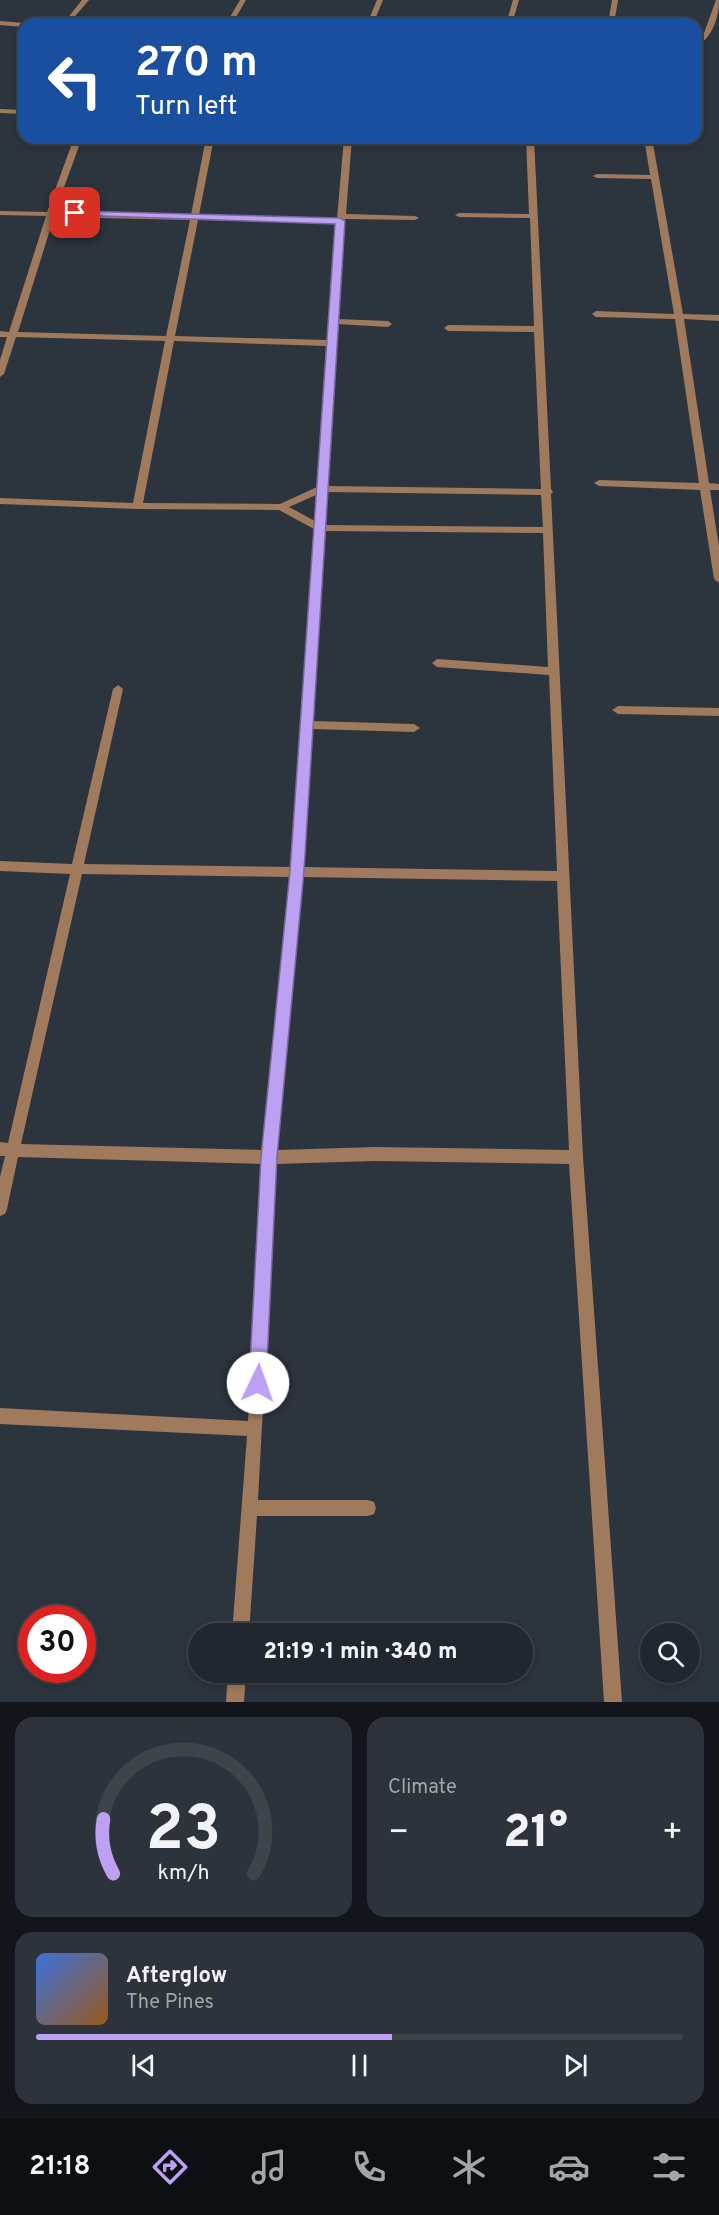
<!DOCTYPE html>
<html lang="en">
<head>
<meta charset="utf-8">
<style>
	:root { --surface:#21272e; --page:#2d333a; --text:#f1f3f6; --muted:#a2a5aa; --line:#3e444a; --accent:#bca0f2 }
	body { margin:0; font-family:Overpass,sans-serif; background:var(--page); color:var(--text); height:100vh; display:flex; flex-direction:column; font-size:22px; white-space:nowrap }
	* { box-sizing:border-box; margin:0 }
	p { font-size:20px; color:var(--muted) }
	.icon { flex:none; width:33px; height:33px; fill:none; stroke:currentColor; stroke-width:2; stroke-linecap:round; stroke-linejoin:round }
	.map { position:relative; height:1702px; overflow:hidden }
	.sheet { display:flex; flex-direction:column; gap:15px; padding:15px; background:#121519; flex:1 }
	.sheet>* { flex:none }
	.guide { position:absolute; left:18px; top:18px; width:684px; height:126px; border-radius:18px; box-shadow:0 3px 9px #0003,0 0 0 2px var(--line); background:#1a4fa0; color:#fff; overflow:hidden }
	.buttons { position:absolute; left:640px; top:1623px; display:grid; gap:12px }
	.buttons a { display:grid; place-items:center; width:60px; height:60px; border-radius:50%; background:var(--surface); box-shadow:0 3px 9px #0003,0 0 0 2px var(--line); font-size:30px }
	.speed { position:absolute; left:18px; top:1605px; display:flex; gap:12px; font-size:30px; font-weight:700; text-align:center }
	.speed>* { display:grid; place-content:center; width:78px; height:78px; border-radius:50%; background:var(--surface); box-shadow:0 3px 9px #0003,0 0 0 2px var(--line); line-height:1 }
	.speed .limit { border:9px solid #d22; background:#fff; color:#111 }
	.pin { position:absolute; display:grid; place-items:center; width:51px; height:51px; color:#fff; margin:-26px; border-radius:12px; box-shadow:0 3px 9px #0006 }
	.me { position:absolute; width:66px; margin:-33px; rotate:3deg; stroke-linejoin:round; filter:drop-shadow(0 0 4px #0008) }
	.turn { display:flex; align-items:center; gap:21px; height:126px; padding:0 18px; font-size:27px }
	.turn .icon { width:78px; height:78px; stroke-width:2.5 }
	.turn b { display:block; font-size:42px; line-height:51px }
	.big { font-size:45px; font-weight:800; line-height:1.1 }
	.sheet .widget { flex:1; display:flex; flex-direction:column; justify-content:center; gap:9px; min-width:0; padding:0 21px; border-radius:18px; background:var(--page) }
	.sheet .dial { align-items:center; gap:0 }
	.dial svg { height:156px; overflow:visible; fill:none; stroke:var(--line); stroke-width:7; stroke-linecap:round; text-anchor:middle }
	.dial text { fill:var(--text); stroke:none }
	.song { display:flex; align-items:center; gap:18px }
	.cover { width:72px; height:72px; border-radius:9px; background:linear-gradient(135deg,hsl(220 70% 55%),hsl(30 70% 35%)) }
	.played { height:6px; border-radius:3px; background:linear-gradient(90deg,var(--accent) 55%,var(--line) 55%) }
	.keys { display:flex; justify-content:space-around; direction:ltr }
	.heat { display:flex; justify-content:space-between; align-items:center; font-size:33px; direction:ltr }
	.sheet .tiles { flex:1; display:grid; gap:15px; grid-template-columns:1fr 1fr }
	.widget:last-child { grid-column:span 2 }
	.trip { position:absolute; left:188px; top:1623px; width:345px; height:60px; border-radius:30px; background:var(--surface); box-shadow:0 3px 9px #0003,0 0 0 2px var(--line); font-weight:800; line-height:60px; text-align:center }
	.dock { display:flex; height:96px; justify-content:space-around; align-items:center; background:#0d1012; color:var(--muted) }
	.dock .icon { width:42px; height:42px }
	.dock .current { color:var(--accent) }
	.dock b { font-size:27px; color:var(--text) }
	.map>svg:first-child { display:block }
</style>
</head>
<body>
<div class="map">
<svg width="719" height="1702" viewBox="0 0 719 1702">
	<rect width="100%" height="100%" fill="#2c343e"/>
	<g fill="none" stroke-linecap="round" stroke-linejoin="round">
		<path fill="#9f7a5d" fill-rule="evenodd" d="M82,0h7l-19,22h-4v-2z
			M240,0h6l-14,24h-6z
			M377,0h6l-10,24h-6z
			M513,0h6l-7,24h-6z
			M612,0h6l-4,24h-6z
			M716,0h3c0,18 -7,38 -23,47v-6l8,-8z
			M0,21l24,2 3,1h-3v3l-24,-2z
			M0,109l24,1v4l-24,-1z
			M74,138h8l-27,74 136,3 15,-77h8l-15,77 138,4 7,-81h8l-6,76 69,2 4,2 -4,2 -70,-1 -8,100 51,2 4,3 -4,3 -51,-3 -10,162 214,3 -7,-157 -86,-1 -4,-3 4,-3 86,1 -4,-108 -71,-1 -4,-2 4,-2 70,1 -3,-76h8l17,351 2,3 -2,2 32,663 39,545h-18l-35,-538 -194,-3 -99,3 -18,336h110l6,2 2,6 -2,6 -6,2h-111l-8,118h-17l15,-198 -247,-12v-16l248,13 14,-257 -244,-7 -11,52 -2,5 -5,2v-39l5,-21h-5v-14l8,1 62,-269 -70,-3v-10l72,3 41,-175 5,-4 5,4 -39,175 207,3 23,-338 -35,-19 -142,-1 -137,-5v-6l133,5 32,-162 -149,-4 -12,37 -4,3v-17l7,-23h-7v-6l9,1 37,-116 -46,-1v-4l47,1zM54,217l136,3 -24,116 -148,-4zM198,220l139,3 -10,117 -152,-4zM174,341l152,5 -9,141 -37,17 -137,-1zM326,492l215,3 2,32 -219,-2zM316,495l-1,26 -26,-14zM324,531l219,2 5,134 -111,-8 -5,4 5,4 112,8 8,196 -254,-4 9,-138 102,3 6,-4 -6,-4 -102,-3zM82,874l208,3 -27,273 -242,-6zM302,877l255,4 12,269 -194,-3 -98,3z
			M644,138h8l31,176 36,1v6l-35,-2 25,164 10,1v6h-9l9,56v37l-5,-4 -14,-89 -101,-4 -5,-3 5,-3 100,3 -24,-164 -79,-2 -4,-3 4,-3 78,3 -23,-135 -54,-1 -4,-2 4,-2 53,1z
			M618,706l101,2v8l-101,-2 -6,-4z
			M228,1672h18l-2,30h-18z"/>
	</g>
	<path fill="#bca0f2" stroke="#7a689d" stroke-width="1.5" d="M75,211l265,7 5,3 -41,650 -27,286 -11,226 -2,6 -6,3 -7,-3 -2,-6 12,-226 29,-286 45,-647 -263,-9 -2,-2z"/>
</svg>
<div class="buttons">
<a><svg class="icon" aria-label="search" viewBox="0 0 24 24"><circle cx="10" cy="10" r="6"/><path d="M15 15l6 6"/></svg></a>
</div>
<div class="speed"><div class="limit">30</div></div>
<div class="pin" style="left:75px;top:213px;background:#d93025"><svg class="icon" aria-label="arrive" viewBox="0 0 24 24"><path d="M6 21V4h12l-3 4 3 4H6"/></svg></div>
<svg class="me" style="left:258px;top:1383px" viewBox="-20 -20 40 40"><circle r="19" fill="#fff"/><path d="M0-13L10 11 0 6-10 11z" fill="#bca0f2"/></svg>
<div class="trip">21:19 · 1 min · 340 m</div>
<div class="guide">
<div class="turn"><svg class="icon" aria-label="left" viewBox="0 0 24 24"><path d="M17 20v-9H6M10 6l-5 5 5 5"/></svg><div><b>270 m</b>Turn left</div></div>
</div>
</div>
<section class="sheet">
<div class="tiles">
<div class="widget dial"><svg viewBox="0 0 100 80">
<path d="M14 69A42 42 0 1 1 86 69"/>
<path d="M14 69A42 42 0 0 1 9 41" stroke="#bca0f2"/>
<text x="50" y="56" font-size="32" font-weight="700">23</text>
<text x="50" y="72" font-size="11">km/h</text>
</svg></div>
<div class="widget"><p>Climate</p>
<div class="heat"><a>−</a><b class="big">21°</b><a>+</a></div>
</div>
<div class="widget">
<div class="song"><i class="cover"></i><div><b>Afterglow</b><p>The Pines</p></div></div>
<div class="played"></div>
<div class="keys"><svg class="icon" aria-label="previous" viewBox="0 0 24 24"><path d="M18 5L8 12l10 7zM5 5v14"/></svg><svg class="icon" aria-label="pause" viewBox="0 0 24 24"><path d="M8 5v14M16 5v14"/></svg><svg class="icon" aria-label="next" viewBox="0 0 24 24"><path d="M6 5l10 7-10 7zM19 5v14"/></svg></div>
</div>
</div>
</section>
<nav class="dock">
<b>21:18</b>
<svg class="icon current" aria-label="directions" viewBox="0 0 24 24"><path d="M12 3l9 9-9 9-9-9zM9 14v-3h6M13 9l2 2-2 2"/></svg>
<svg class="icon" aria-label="music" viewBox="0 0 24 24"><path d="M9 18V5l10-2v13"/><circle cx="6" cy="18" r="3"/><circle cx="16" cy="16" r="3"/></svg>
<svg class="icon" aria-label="phone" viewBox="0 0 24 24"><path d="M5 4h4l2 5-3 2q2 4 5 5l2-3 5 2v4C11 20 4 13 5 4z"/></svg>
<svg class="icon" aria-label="climate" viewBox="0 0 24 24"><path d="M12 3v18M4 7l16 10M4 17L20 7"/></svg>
<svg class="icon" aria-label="car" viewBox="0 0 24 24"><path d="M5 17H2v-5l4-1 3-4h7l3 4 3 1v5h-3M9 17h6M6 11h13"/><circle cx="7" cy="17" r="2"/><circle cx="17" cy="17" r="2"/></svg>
<svg class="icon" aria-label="filters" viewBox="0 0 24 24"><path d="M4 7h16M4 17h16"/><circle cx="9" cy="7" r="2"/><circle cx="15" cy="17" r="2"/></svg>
</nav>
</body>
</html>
